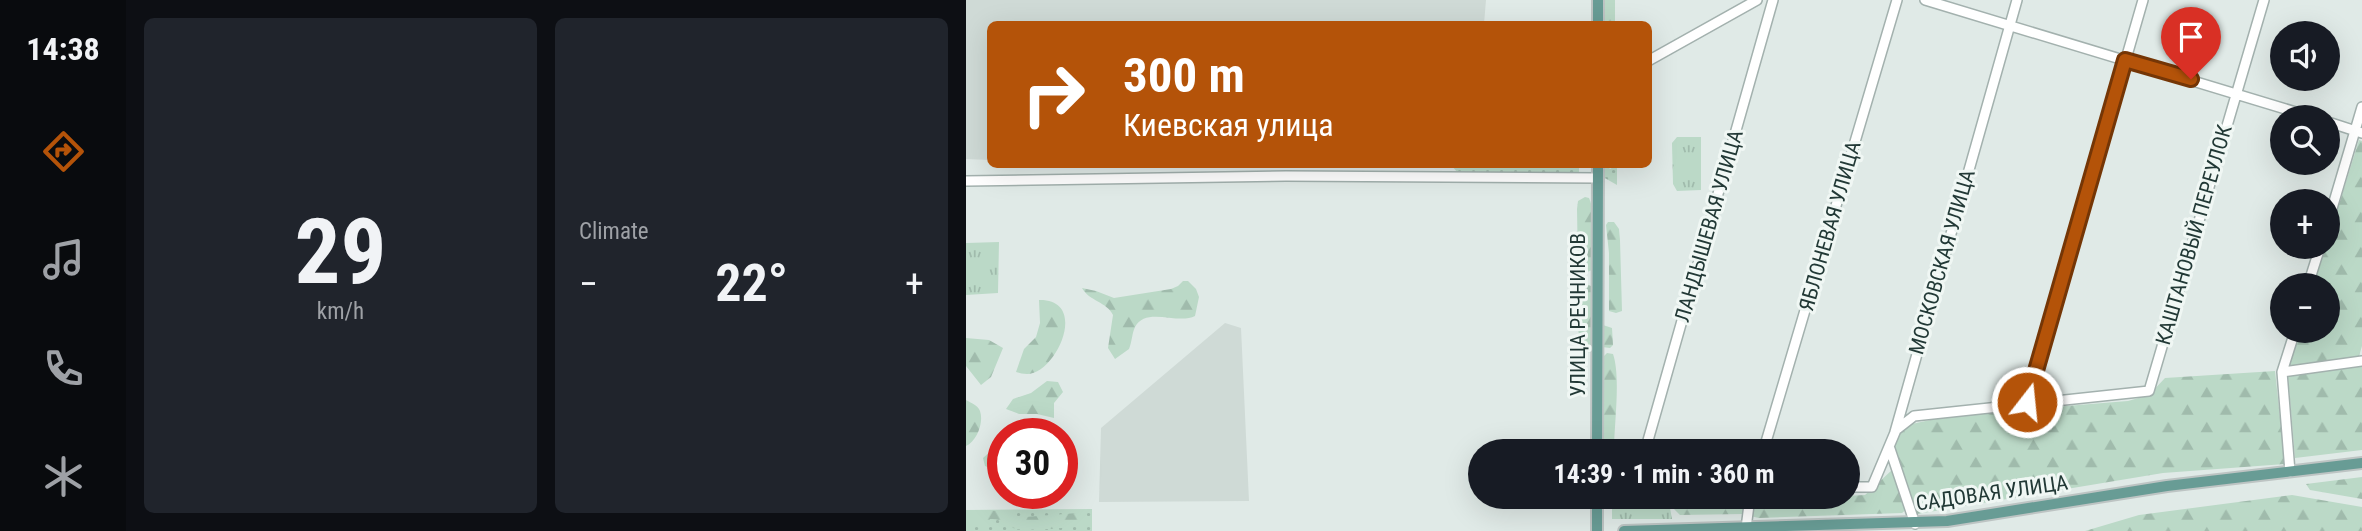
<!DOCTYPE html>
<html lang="en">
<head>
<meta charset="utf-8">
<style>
	:root { --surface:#171b24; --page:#20242c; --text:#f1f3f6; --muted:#9ea1a6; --accent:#b45309 }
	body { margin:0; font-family:"Roboto Condensed",sans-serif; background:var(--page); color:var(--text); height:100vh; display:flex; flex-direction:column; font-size:26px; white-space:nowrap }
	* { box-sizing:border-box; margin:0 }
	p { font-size:23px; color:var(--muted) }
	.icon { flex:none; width:38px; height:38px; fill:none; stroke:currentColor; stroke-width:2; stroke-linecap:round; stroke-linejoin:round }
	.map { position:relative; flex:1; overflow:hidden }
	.panel { display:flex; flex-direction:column; gap:18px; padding:18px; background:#0d0f14; width:840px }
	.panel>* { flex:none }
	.top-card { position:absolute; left:21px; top:21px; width:665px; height:147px; border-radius:10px; box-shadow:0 7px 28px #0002; background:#b45309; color:#fff; overflow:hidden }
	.controls { position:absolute; left:1304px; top:21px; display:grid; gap:14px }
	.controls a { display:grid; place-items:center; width:70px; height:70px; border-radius:50%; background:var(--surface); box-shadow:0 7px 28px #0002; font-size:35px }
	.speed { position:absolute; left:21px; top:418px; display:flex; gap:14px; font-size:35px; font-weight:700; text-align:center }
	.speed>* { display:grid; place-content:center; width:91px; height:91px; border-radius:50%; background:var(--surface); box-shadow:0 7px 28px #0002; line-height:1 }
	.speed .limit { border:10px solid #d22; background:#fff; color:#111 }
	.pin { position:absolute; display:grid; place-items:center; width:60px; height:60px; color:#fff; margin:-72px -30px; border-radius:50% 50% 50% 0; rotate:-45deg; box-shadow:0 0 7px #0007 }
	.pin .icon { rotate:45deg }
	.me { position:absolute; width:77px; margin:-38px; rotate:16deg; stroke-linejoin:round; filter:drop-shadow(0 0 5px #0008) }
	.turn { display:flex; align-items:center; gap:24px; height:147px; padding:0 21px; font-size:32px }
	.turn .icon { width:91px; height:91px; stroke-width:2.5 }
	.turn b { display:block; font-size:49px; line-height:60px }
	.big { font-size:52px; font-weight:700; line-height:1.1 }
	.panel .tile { flex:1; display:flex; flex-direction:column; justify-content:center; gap:10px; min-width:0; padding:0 24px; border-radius:10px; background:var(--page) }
	.panel .dial { align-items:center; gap:0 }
	.dial b { font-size:91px; line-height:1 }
	.heat { display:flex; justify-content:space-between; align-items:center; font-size:38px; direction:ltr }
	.panel .tiles { flex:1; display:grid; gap:18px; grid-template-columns:repeat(2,1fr) }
	.trip { position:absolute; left:502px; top:439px; width:392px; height:70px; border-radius:35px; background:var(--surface); box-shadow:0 7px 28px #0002; font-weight:700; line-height:70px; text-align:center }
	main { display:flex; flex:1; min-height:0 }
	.dock { display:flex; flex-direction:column; width:126px; justify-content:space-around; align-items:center; background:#090b0e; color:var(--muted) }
	.dock .icon { width:49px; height:49px }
	.dock .on { color:var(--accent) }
	.dock b { font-size:32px; color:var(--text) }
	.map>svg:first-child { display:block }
</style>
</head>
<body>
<main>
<nav class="dock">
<b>14:38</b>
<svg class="icon on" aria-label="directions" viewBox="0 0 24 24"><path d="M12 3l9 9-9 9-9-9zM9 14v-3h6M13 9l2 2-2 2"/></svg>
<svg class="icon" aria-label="music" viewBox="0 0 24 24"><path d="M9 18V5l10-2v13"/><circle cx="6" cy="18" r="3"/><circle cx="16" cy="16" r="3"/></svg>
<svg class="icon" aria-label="phone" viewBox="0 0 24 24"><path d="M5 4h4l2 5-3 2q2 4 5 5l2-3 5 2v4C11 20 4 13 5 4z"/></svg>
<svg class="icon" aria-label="climate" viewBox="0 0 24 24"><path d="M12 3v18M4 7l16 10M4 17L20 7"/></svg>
</nav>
<section class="panel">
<div class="tiles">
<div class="tile dial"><b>29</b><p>km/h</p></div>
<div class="tile"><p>Climate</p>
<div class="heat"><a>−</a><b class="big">22°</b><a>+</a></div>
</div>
</div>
</section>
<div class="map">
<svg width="1396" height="531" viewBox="0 0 1396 531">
	<defs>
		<pattern id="grass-dots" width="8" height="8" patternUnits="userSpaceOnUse" patternTransform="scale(1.75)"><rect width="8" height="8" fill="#bbd9c7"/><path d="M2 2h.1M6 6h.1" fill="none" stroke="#a0bbac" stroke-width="1.8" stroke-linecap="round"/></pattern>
		<pattern id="forest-firs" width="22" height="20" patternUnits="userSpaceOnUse" patternTransform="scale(1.75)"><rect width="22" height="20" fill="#bbd9c7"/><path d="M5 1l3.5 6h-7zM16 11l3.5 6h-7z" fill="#a0bbac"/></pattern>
		<pattern id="park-tufts" width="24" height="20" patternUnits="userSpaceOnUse" patternTransform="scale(1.75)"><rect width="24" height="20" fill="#bbd9c7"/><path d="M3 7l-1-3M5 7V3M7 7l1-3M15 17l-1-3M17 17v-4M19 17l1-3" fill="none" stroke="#a0bbac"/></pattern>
	</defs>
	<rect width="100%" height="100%" fill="#e0eae7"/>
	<path fill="#cfdad6" d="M0,0h520l-2,24h-494v136l-24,-1z
		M259,323l16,5 8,173 -150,1 2,-74z"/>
	<path fill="url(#grass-dots)" d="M485,165h128v9l-121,-1z
		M637,165h4l3,4 7,-4v20l-14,-8z
		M126,509v22h-126v-21z"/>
	<path fill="url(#forest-firs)" d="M638,0h11v24h-11z
		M1393,140l3,1v205l-3,10 -72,12 12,-37h29v-46h-15l12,-38h3v-7z
		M619,197l4,1c8,17 5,53 3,72l-5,2 -9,-3 -1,-60 1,-8z
		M642,222h6l5,7 1,11 2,71 -6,2 -7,-2v-58l-3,-28z
		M217,281h5l8,8 3,8 -4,19c-17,9 -49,-10 -60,11 -3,6 -3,15 -6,22l-14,10 -7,-11 5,-33c-6,-13 -24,-14 -31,-27l14,3 18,7 57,-9 7,-3z
		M620,284l5,2 1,4v57l-1,5 -7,1c-8,-13 -7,-50 -4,-65z
		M73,300c51,-1 17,74 -12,74 -4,0 -7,-1 -11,-2l8,-23 12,-12 4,-14z
		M637,325l9,3 1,17 -3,3 -8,-1 -1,-20z
		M0,338l23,2 14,8 -12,29 -10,8 -15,-19z
		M641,353l6,1c8,23 1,71 1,97l-13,1v-88l3,-8z
		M1396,364v86l-67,8 -7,-82z
		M1309,371l10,93 -122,9 -246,41 -23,-68 7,-14 11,-8 41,-9 175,-14 21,-6 16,-17z
		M81,381l11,1 5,10 -9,11v15l-17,-4h-18l-13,-5 7,-10 18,-6z
		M0,400c5,3 12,5 14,11 4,11 -3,30 -14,35z
		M75,426l24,6 -1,38 -2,1v-37h-38l9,-7z
		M37,449v25l-18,-8 -2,-8 9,-8z
		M926,470l16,38 -6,5 -143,5 -9,-2 4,-14 7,-2 104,-5z
		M1396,477v22l-52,-9 -4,-6z
		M1326,495l70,12v24h-277l54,-16z
		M764,498l13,1 2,8 -2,7 -63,1 -6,-6 4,-9z
		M18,510l25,2 4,6 64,-5 9,4 3,7c-13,4 -60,7 -73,5 -11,-3 -13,-11 -26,-10l-3,6 -14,1 -7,-3v-8z"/>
	<path fill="url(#park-tufts)" d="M711,137h24v53l-24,1 -4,-7 -1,-41z
		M33,242l-1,51 -32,2v-52z
		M651,497h51l4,22h-60v-10l5,-1z"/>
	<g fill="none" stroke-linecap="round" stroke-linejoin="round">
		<g stroke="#a3b1ae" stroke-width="12">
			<path id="minor" d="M959,0l387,117
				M682,61l109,-61
				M1362,122l34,11
				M0,181l320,-5 312,2
				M1362,222l34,-115
				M1342,285l12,-38
				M1316,372l80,-11
				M1061,402l116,-402
				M929,432l122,-432
				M924,449l25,75
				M679,451l128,-451
				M797,452l134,-452
				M1324,472l-8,-100 13,-41
				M882,487h24l24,-57 18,-14 235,-25 115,-391
				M780,528l4,-31"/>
		</g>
		<g stroke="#bdc4c3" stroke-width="14">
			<path id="major" d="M632,24v-24
				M631,452l1,-288
				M631,497v34
				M658,531l323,-10 220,-35 195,-23"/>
		</g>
		<use href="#minor" stroke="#fff" stroke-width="9"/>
		<use href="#major" stroke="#689c95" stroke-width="10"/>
	</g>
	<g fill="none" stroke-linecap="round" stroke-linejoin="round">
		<g stroke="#753606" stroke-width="18">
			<path id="route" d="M1061,402l98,-342 66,19"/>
		</g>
		<use href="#route" stroke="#b45309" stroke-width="12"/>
	</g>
	<g text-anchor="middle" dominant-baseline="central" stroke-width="6" stroke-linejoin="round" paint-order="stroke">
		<g font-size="21" fill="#223936" stroke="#f0f7f4">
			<text transform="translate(743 226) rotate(-74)">ЛАНДЫШЕВАЯ УЛИЦА</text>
			<text transform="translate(864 226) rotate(-74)">ЯБЛОНЕВАЯ УЛИЦА</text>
			<text transform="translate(1228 235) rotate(-74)">КАШТАНОВЫЙ ПЕРЕУЛОК</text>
			<text transform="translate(976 262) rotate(-74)">МОСКОВСКАЯ УЛИЦА</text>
			<text transform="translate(612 315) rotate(-90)">УЛИЦА РЕЧНИКОВ</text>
			<text transform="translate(1026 493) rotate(-8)">САДОВАЯ УЛИЦА</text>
		</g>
	</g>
</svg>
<div class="controls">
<a><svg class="icon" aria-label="sound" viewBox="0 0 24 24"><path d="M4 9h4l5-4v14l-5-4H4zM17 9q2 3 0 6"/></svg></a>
<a><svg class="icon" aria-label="search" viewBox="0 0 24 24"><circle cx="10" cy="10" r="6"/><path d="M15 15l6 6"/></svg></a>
<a>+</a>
<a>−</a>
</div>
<div class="speed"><div class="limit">30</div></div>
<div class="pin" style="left:1225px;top:79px;background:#d93025"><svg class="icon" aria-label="arrive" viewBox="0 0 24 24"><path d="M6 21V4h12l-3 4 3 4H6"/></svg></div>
<svg class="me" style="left:1061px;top:402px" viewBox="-20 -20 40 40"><circle r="17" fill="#b45309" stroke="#fff" stroke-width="3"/><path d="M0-11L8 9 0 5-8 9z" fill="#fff"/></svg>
<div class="trip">14:39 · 1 min · 360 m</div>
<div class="top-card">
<div class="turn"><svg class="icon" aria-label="right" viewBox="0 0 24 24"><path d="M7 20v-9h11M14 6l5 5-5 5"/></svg><div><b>300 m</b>Киевская улица</div></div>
</div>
</div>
</main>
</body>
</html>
